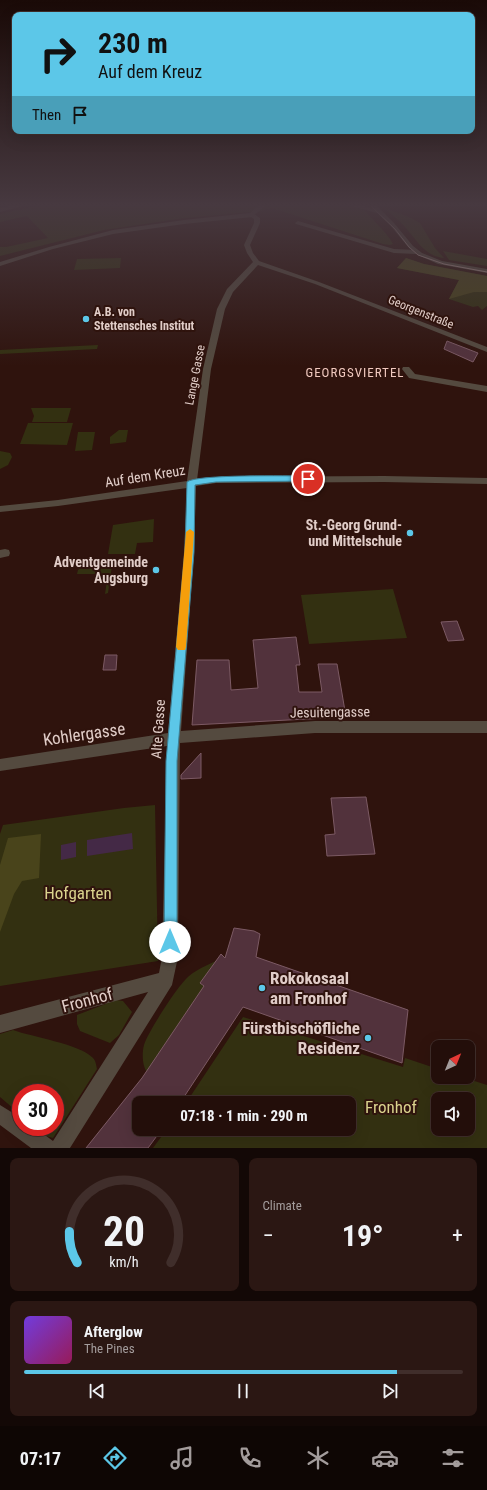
<!DOCTYPE html>
<html lang="en">
<head>
<meta charset="utf-8">
<style>
	:root { --surface:#230e0a; --page:#2b1713; --text:#f1f3f6; --muted:#a39c9c; --line:#402e2b; --accent:#5cc7e8 }
	body { margin:0; font-family:"Roboto Condensed",sans-serif; background:var(--page); color:var(--text); height:100vh; display:flex; flex-direction:column; font-size:15px; white-space:nowrap }
	* { box-sizing:border-box; margin:0 }
	p { font-size:13px; color:var(--muted) }
	.icon { flex:none; width:22px; height:22px; fill:none; stroke:currentColor; stroke-width:2; stroke-linecap:round; stroke-linejoin:round }
	.map { position:relative; height:1148px; overflow:hidden }
	.details { display:flex; flex-direction:column; gap:10px; padding:10px; background:#130806; flex:1 }
	.details>* { flex:none }
	.guide { position:absolute; left:12px; top:12px; width:463px; height:122px; border-radius:8px; box-shadow:0 4px 16px #0002,0 0 0 1px var(--line); background:#5cc7e8; color:#111; overflow:hidden }
	.needle { width:26px; rotate:43deg }
	.fabs { position:absolute; left:431px; top:1040px; display:grid; gap:8px }
	.fabs a { display:grid; place-items:center; width:44px; height:44px; border-radius:8px; background:var(--surface); box-shadow:0 4px 16px #0002,0 0 0 1px var(--line); font-size:20px }
	.speed { position:absolute; left:12px; top:1084px; display:flex; gap:8px; font-size:20px; font-weight:700; text-align:center }
	.speed>* { display:grid; place-content:center; width:52px; height:52px; border-radius:50%; background:var(--surface); box-shadow:0 4px 16px #0002,0 0 0 1px var(--line); line-height:1 }
	.speed .limit { border:6px solid #d22; background:#fff; color:#111 }
	.pin { position:absolute; display:grid; place-items:center; width:34px; height:34px; color:#fff; margin:-17px; border:2px solid #fff; border-radius:50%; box-shadow:0 1px 4px #0007 }
	.me { position:absolute; width:44px; margin:-22px; rotate:0deg; stroke-linejoin:round; filter:drop-shadow(0 0 3px #0008) }
	.turn { display:flex; align-items:center; gap:14px; height:84px; padding:0 20px; font-size:18px }
	.turn .icon { width:52px; height:52px; stroke-width:2.5 }
	.turn b { display:block; font-size:28px; line-height:34px }
	.then { display:flex; align-items:center; height:38px; padding:0 20px; background:#0003; gap:8px; font-size:15px }
	.big { font-size:30px; font-weight:700; line-height:1.1 }
	.details .card { flex:1; display:flex; flex-direction:column; justify-content:center; gap:6px; min-width:0; padding:0 14px; border-radius:8px; background:var(--page) }
	.details .dial { align-items:center; gap:0 }
	.dial svg { height:104px; overflow:visible; fill:none; stroke:var(--line); stroke-width:7; stroke-linecap:round; text-anchor:middle }
	.dial text { fill:var(--text); stroke:none }
	.song { display:flex; align-items:center; gap:12px }
	.cover { width:48px; height:48px; border-radius:6px; background:linear-gradient(135deg,hsl(260 70% 55%),hsl(330 70% 35%)) }
	.played { height:4px; border-radius:2px; background:linear-gradient(90deg,var(--accent) 85%,var(--line) 85%) }
	.keys { display:flex; justify-content:space-around; direction:ltr }
	.heat { display:flex; justify-content:space-between; align-items:center; font-size:22px; direction:ltr }
	.details .tiles { flex:1; display:grid; gap:10px; grid-template-columns:1fr 1fr }
	.card:last-child { grid-column:span 2 }
	.trip { position:absolute; left:132px; top:1096px; width:224px; height:40px; border-radius:8px; background:var(--surface); box-shadow:0 4px 16px #0002,0 0 0 1px var(--line); font-weight:700; line-height:40px; text-align:center }
	.dock { display:flex; height:64px; justify-content:space-around; align-items:center; background:#0e0604; color:var(--muted) }
	.dock .icon { width:28px; height:28px }
	.dock .active { color:var(--accent) }
	.dock b { font-size:18px; color:var(--text) }
	.map>svg:first-child { display:block }
</style>
</head>
<body>
<div class="map">
<svg width="487" height="1148" viewBox="0 0 487 1148">
	<rect width="100%" height="100%" fill="#2f130d"/>
	<path fill="#333011" fill-rule="evenodd" d="M40,205h321c9,14 24,24 32,39l-3,1 -7,-1 -111,-36 -11,3 -76,7 -81,12 -104,26v-9h6l42,-9 -21,-22 -27,6v-8z
		M384,208l23,8 13,7 15,25 9,10c-20,-2 -27,-18 -39,-31 -6,-7 -14,-13 -21,-19z
		M443,251l44,8v7l-38,-6z
		M121,258l-1,10 -46,2 3,-11z
		M406,258l18,6 63,12v30l-5,4 -4,-4 -5,1 -24,-8 10,-19 -62,-12z
		M98,345l-1,4 -97,5v-4z
		M31,408h40l-4,14h-35l2,-6z
		M28,423h45l-6,22 -47,-1z
		M119,430h9l-2,12 -16,2v-7z
		M78,432h17l-3,18 -17,1z
		M0,451l10,2 2,4 -4,8 -8,4z
		M154,519l-1,23 -16,1 -2,11h-27l5,-29z
		M92,559h21l-5,34 -3,1 3,-20h-31l1,-4z
		M393,589l14,49 -98,6 -8,-49z
		M155,805l3,156 -158,25v-152l3,-9 121,-17z
		M216,961l-15,22 3,4 -57,85c-5,-6 -5,-20 -3,-27 4,-13 34,-60 45,-69 7,-6 18,-11 27,-15z
		M116,1000l7,1 9,11 -13,23 -9,8 -30,-12 -3,-7v-9z
		M243,1017l160,50 2,-9 33,11v8h24l25,8v63h-334l14,-19h182v-26h-163zM438,1099h30v30h-30z
		M13,1030c19,7 67,14 80,28 3,3 3,7 4,11l-44,69 -7,-2 -11,-9h20v-34h-34v22l-21,-18v-63z"/>
	<path fill="#49441b" d="M406,258l18,6 63,12v16h-13l-25,7 10,-19 -62,-12z
		M41,834l-2,44 -17,3 -8,13 -14,38v-67l8,-27z"/>
	<path fill="#442946" d="M132,833l1,16 -46,7v-16z
		M76,842v15l-15,3v-15z"/>
	<path fill="#52323c" stroke="#7c5a64" d="M447,341l31,12 -5,9 -29,-13z
		M457,621l7,19 -16,1 -7,-19z
		M296,637l4,28h-4l3,27h23l-4,-28h19l9,53 -154,8 5,-65h32l2,30 27,-2 -5,-48z
		M105,655h12l-1,15h-13z
		M201,753v25l-20,1v-4z
		M366,797l9,57 -48,2 -2,-21 10,-1 -4,-36z
		M234,928l20,3 6,3 -4,23 152,53 -6,53 -159,-56 -63,96h-41v26h23l-14,19h-62l56,-70 62,-92 -4,-3 21,-29 4,4z"/>
	<g fill="none" stroke-linecap="round" stroke-linejoin="round">
		<path fill="#544a3f" fill-rule="evenodd" d="M13,205h14l-27,7v-4z
			M348,205h13l19,6 -3,2z
			M250,214h4l6,4v5l-10,22 3,8 6,8 60,21 168,65v5l-172,-68 -57,-19 -25,27 -8,17 -14,60 -14,111 19,-3 168,-1 103,2v6l-103,-2 -168,1 -20,3 -2,66 -13,179 134,-10h172v12h-172l-135,10 -2,214 -6,28 -102,163h-39l-31,-23v-20l21,13v9h13l19,14 95,-149 -148,41v-18l159,-42 3,-16 5,-211 -167,25v-12l168,-26 16,-181 3,-64 -129,18 -58,6v-6l58,-6 129,-19 16,-112 14,-60 10,-20 26,-27 -6,-9 -3,-8 10,-22v-4l-4,-3z
			M298,221l96,28 22,1 3,2 -3,2 -22,-1 -98,-29 -1,-1z
			M403,367h6l6,7 72,12v6l-78,-14 -7,-9z
			M5,549l4,1 1,3 -1,3 -9,2v-8z"/>
		<path fill="#544a3f" fill-rule="evenodd" d="M259,205h7l-14,12 -68,7 -71,10 -60,15 -53,17v-4l49,-15 64,-17 71,-10 66,-7z
			M369,205h7l18,18 19,23 9,7 20,8 45,8v4l-49,-9 -20,-9 -9,-7 -19,-23z"/>
		<path stroke="#a9928d" stroke-width="1" d="M370,205l25,24 14,18 9,8 26,9 43,8"/>
	</g>
	<linearGradient id="sky" x2="0" y2="1"><stop stop-color="#1a0a07"/><stop offset="0.56" stop-color="#473940"/><stop offset="1" stop-color="#473940" stop-opacity="0"/></linearGradient>
	<rect width="487" height="366" fill="url(#sky)"/>
	<path fill="#5cc7e8" stroke="#3c8197" d="M308,476l4,3 -2,2 -94,1 -21,3 -1,67 -17,209v181l-2,4 -5,2 -4,-2 -2,-4 2,-181 19,-209 2,-70c9,-8 103,-6 121,-6z"/>
	<path fill="#f59e0b" d="M190,529l4,3 -8,115 -1,3h-7l-2,-3 10,-115z"/>
	<g fill="#5cc7e8" stroke="#2f130d" stroke-width="1.5">
		<circle cx="86" cy="319" r="4"/>
		<circle cx="410" cy="533" r="4"/>
		<circle cx="156" cy="570" r="4"/>
		<circle cx="262" cy="988" r="4"/>
		<circle cx="368" cy="1038" r="4"/>
	</g>
	<g text-anchor="middle" dominant-baseline="central" stroke-width="4" stroke-linejoin="round" paint-order="stroke">
		<g font-size="12" font-weight="bold" fill="#e1cdc8" stroke="#2f130d" text-anchor="start">
			<text x="94" y="312">A.B. von<tspan x="94" dy="14">Stettensches Institut</tspan></text>
		</g>
		<g font-size="12" fill="#e1cdc8" stroke="#2f130d">
			<text transform="translate(421 312) rotate(22)">Georgenstraße</text>
			<text transform="translate(195 375) rotate(-79)">Lange Gasse</text>
		</g>
		<g font-size="13" letter-spacing="1" fill="#f1c9bf" stroke="#2f130d">
			<text x="355" y="372">GEORGSVIERTEL</text>
		</g>
		<g font-size="14" fill="#e1cdc8" stroke="#2f130d">
			<text transform="translate(145 476) rotate(-9)">Auf dem Kreuz</text>
			<text transform="translate(330 712) rotate(-1)">Jesuitengasse</text>
			<text transform="translate(158 729) rotate(-86)">Alte Gasse</text>
		</g>
		<g font-size="14" font-weight="bold" fill="#e1cdc8" stroke="#2f130d" text-anchor="end">
			<text x="402" y="525">St.-Georg Grund-<tspan x="402" dy="16">und Mittelschule</tspan></text>
			<text x="148" y="562">Adventgemeinde<tspan x="148" dy="16">Augsburg</tspan></text>
		</g>
		<g font-size="17" fill="#e1cdc8" stroke="#2f130d">
			<text transform="translate(84 734) rotate(-8)">Kohlergasse</text>
			<text transform="translate(87 1000) rotate(-15)">Fronhof</text>
		</g>
		<g font-size="17" fill="#dad38d" stroke="#2f130d">
			<text x="78" y="893">Hofgarten</text>
			<text x="391" y="1107">Fronhof</text>
		</g>
		<g font-size="17" font-weight="bold" fill="#e1cdc8" stroke="#2f130d" text-anchor="start">
			<text x="270" y="978">Rokokosaal<tspan x="270" dy="20">am Fronhof</tspan></text>
			<text x="360" y="1028" text-anchor="end">Fürstbischöfliche<tspan x="360" dy="20">Residenz</tspan></text>
		</g>
	</g>
</svg>
<div class="fabs">
<a><svg class="needle" viewBox="-14 -14 28 28"><path d="M0-13l5 13h-10z" fill="#e53935"/><path d="M0 13l5-13h-10z" fill="#a39c9c"/></svg></a>
<a><svg class="icon" aria-label="sound" viewBox="0 0 24 24"><path d="M4 9h4l5-4v14l-5-4H4zM17 9q2 3 0 6"/></svg></a>
</div>
<div class="speed"><div class="limit">30</div></div>
<div class="pin" style="left:308px;top:479px;background:#d93025"><svg class="icon" aria-label="arrive" viewBox="0 0 24 24"><path d="M6 21V4h12l-3 4 3 4H6"/></svg></div>
<svg class="me" style="left:170px;top:942px" viewBox="-20 -20 40 40"><circle r="19" fill="#fff"/><path d="M0-13L10 11 0 6-10 11z" fill="#5cc7e8"/></svg>
<div class="trip">07:18 · 1 min · 290 m</div>
<div class="guide">
<div class="turn"><svg class="icon" aria-label="right" viewBox="0 0 24 24"><path d="M7 20v-9h11M14 6l5 5-5 5"/></svg><div><b>230 m</b>Auf dem Kreuz</div></div>
<div class="then">Then<svg class="icon" aria-label="arrive" viewBox="0 0 24 24"><path d="M6 21V4h12l-3 4 3 4H6"/></svg></div>
</div>
</div>
<section class="details">
<div class="tiles">
<div class="card dial"><svg viewBox="0 0 100 80">
<path d="M14 69A42 42 0 1 1 86 69"/>
<path d="M14 69A42 42 0 0 1 8 45" stroke="#5cc7e8"/>
<text x="50" y="56" font-size="32" font-weight="700">20</text>
<text x="50" y="72" font-size="11">km/h</text>
</svg></div>
<div class="card"><p>Climate</p>
<div class="heat"><a>−</a><b class="big">19°</b><a>+</a></div>
</div>
<div class="card">
<div class="song"><i class="cover"></i><div><b>Afterglow</b><p>The Pines</p></div></div>
<div class="played"></div>
<div class="keys"><svg class="icon" aria-label="previous" viewBox="0 0 24 24"><path d="M18 5L8 12l10 7zM5 5v14"/></svg><svg class="icon" aria-label="pause" viewBox="0 0 24 24"><path d="M8 5v14M16 5v14"/></svg><svg class="icon" aria-label="next" viewBox="0 0 24 24"><path d="M6 5l10 7-10 7zM19 5v14"/></svg></div>
</div>
</div>
</section>
<nav class="dock">
<b>07:17</b>
<svg class="icon active" aria-label="directions" viewBox="0 0 24 24"><path d="M12 3l9 9-9 9-9-9zM9 14v-3h6M13 9l2 2-2 2"/></svg>
<svg class="icon" aria-label="music" viewBox="0 0 24 24"><path d="M9 18V5l10-2v13"/><circle cx="6" cy="18" r="3"/><circle cx="16" cy="16" r="3"/></svg>
<svg class="icon" aria-label="phone" viewBox="0 0 24 24"><path d="M5 4h4l2 5-3 2q2 4 5 5l2-3 5 2v4C11 20 4 13 5 4z"/></svg>
<svg class="icon" aria-label="climate" viewBox="0 0 24 24"><path d="M12 3v18M4 7l16 10M4 17L20 7"/></svg>
<svg class="icon" aria-label="car" viewBox="0 0 24 24"><path d="M5 17H2v-5l4-1 3-4h7l3 4 3 1v5h-3M9 17h6M6 11h13"/><circle cx="7" cy="17" r="2"/><circle cx="17" cy="17" r="2"/></svg>
<svg class="icon" aria-label="filters" viewBox="0 0 24 24"><path d="M4 7h16M4 17h16"/><circle cx="9" cy="7" r="2"/><circle cx="15" cy="17" r="2"/></svg>
</nav>
</body>
</html>
